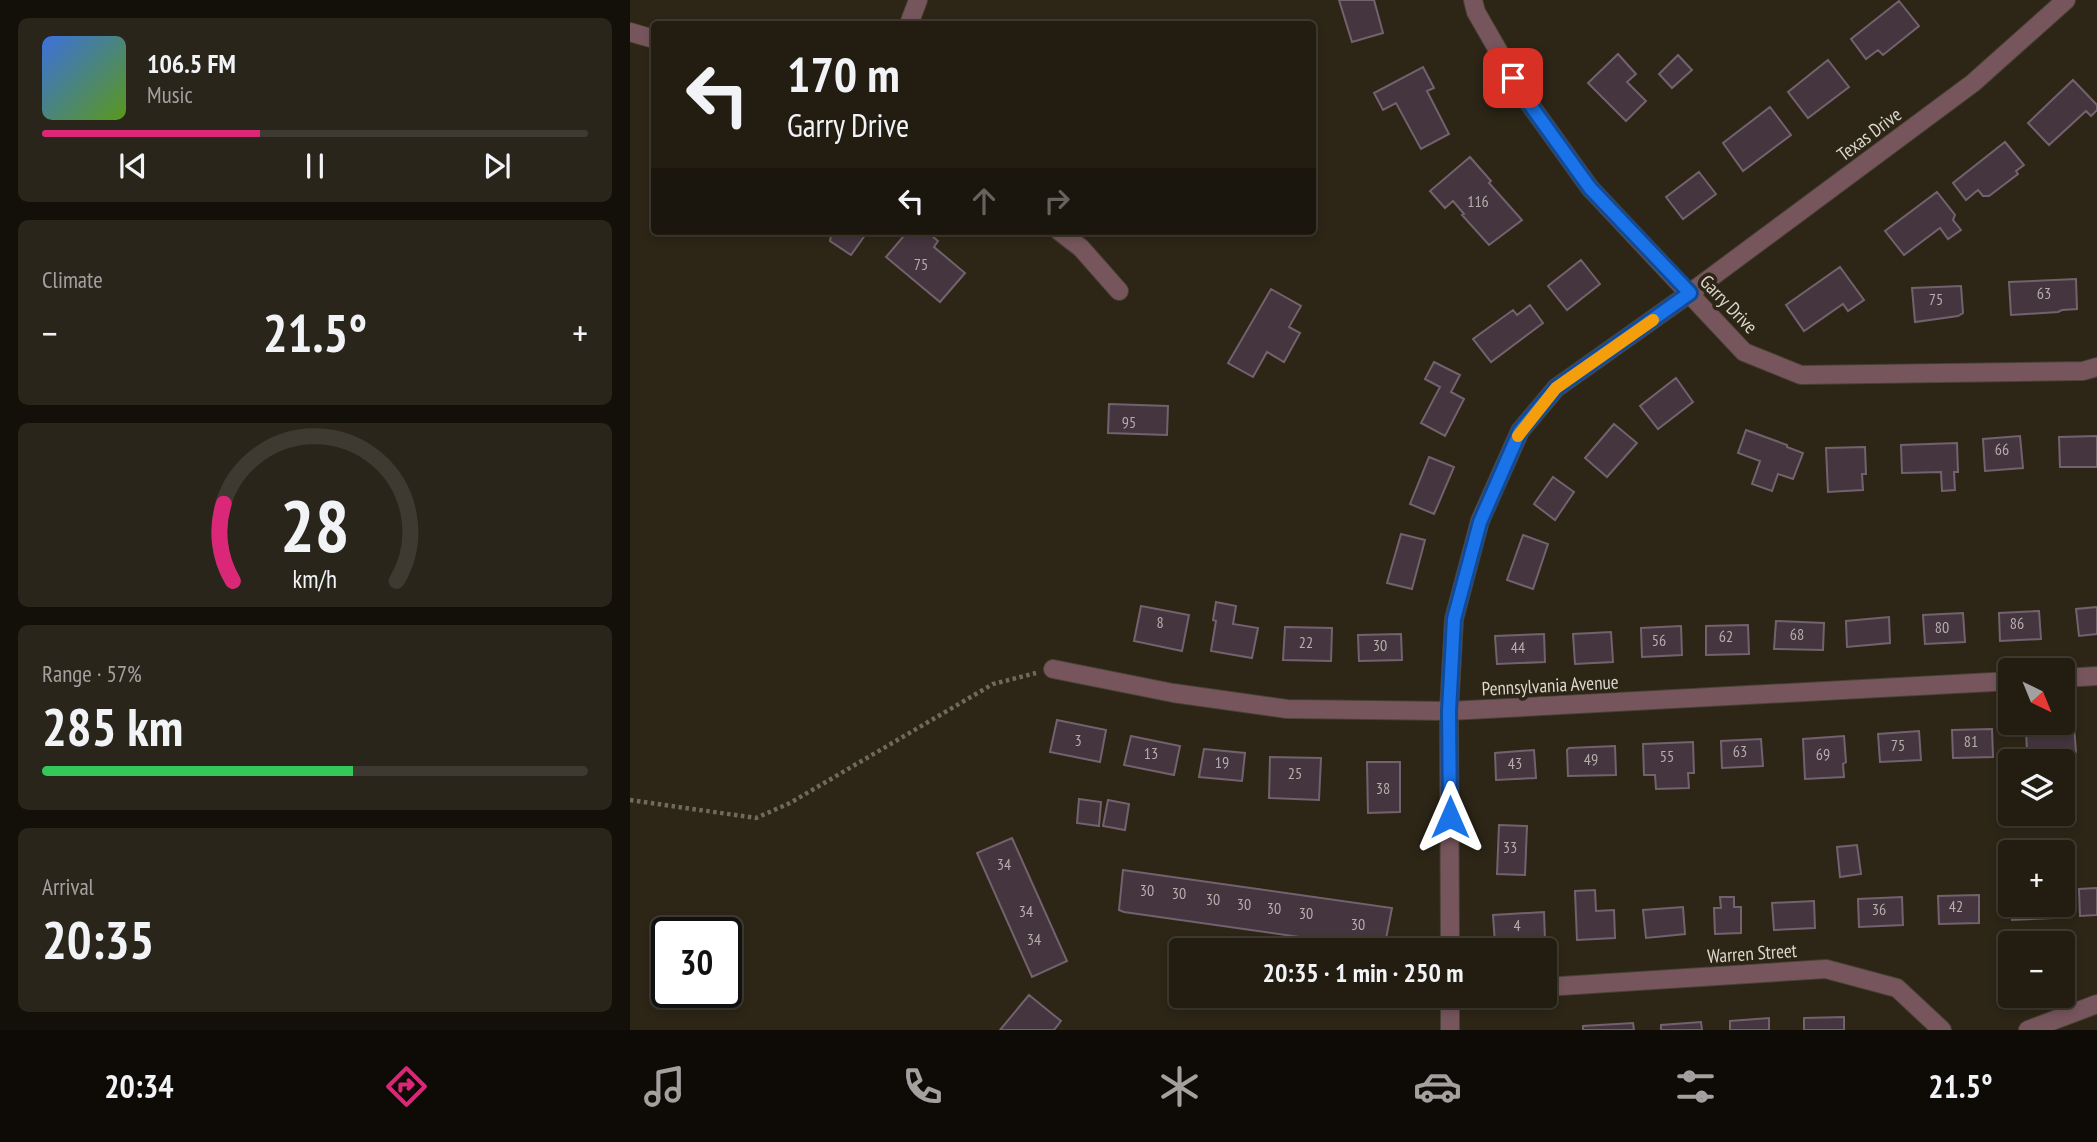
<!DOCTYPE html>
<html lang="en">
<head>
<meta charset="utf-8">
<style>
	:root { --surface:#221c11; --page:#2a251a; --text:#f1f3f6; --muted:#a2a19f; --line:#3f3a31; --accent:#db2777 }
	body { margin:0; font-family:"PT Sans Narrow",sans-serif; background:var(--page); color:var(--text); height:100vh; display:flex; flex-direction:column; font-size:26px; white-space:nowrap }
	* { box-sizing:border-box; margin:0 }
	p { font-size:23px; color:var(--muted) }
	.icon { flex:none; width:38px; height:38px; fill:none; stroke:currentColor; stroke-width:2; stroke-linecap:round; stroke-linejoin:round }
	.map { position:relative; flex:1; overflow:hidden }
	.panel { display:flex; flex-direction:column; gap:18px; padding:18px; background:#130f09; width:630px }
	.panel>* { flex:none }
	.top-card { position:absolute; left:21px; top:21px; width:665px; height:214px; border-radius:7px; box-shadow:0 4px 10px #0003,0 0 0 2px var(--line); background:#221c11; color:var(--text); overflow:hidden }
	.needle { width:46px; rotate:137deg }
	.fabs { position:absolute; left:1368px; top:658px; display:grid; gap:14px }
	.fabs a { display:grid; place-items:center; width:77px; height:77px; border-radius:7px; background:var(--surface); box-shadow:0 4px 10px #0003,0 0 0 2px var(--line); font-size:35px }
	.speed { position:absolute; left:21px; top:917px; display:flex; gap:14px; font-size:35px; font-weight:700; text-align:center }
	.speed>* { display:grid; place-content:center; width:91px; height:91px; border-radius:50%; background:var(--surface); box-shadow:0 4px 10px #0003,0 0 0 2px var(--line); line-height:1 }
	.speed .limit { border:4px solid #111; border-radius:10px; background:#fff; color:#111 }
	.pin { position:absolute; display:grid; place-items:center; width:60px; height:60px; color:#fff; margin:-30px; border-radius:14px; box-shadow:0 4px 10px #0006 }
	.me { position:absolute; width:77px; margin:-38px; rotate:0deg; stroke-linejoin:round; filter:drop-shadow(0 0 5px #0008) }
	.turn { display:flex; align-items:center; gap:24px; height:147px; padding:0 21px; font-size:32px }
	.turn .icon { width:91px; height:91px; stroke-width:2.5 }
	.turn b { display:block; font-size:49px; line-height:60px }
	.lanes { display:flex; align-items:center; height:66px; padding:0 21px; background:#0003; justify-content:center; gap:35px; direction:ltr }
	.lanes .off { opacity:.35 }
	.big { font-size:52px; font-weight:700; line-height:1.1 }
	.panel .tile { flex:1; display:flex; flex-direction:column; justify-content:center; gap:10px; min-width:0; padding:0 24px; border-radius:10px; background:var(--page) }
	.panel .dial { align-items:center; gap:0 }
	.dial svg { height:182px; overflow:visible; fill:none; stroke:var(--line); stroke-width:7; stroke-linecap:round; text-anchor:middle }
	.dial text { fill:var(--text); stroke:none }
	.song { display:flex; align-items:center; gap:21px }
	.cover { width:84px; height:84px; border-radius:10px; background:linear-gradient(135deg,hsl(220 70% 55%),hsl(90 70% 35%)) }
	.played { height:7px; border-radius:4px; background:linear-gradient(90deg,var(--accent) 40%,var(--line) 40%) }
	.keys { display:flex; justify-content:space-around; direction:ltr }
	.heat { display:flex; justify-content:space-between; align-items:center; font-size:38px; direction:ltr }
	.charge { height:10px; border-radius:5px; background:linear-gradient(90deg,#34c759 57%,var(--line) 0) }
	.trip { position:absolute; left:539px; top:938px; width:388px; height:70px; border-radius:7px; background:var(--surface); box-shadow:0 4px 10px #0003,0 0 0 2px var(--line); font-weight:700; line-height:70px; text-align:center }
	.tabs { display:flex; height:112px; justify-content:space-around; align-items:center; background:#0e0b07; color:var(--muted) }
	.tabs .icon { width:49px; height:49px }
	.tabs .current { color:var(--accent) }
	.tabs b { font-size:32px; color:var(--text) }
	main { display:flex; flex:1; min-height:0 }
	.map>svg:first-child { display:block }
</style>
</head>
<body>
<main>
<section class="panel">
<div class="tile">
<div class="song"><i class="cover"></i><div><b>106.5 FM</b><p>Music</p></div></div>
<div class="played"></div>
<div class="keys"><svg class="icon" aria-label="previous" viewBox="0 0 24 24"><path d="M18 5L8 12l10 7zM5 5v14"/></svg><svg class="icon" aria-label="pause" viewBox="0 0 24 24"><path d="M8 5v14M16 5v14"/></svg><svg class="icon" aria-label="next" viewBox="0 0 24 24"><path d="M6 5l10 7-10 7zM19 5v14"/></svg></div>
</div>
<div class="tile"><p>Climate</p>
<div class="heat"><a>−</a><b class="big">21.5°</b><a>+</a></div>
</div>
<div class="tile dial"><svg viewBox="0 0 100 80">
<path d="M14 69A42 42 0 1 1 86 69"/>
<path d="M14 69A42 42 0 0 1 10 35" stroke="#db2777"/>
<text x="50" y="56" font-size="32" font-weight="700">28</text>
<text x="50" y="72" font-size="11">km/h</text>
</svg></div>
<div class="tile"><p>Range · 57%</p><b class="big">285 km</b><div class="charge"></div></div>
<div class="tile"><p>Arrival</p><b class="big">20:35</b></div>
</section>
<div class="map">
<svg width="1467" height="1030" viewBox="0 0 1467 1030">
	<rect width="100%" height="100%" fill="#2d2617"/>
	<path fill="#44353f" stroke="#73626d" stroke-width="2" d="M709,0h35l9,33 -31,9z
		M1269,1l20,25 -36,29 -5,-5 -12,9 -15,-20z
		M988,54l18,20 -9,8 19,19 -20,20 -38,-38z
		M1048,55l14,15 -20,18 -13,-14z
		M1198,60l21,27 -41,31 -20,-26z
		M793,67l11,21 -7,3 22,43 -28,15 -25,-46 -13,7 -9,-17z
		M1443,80l24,25v5l-6,6 -5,-5 -37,34 -21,-22z
		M1140,107l21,28 -48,36 -20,-28z
		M1375,142l19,23 -8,6 2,3 -29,22h-6l-5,-6 -12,10 -13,-17z
		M840,157l21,24 -2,2 33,37 -33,25 -27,-30 2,-1 -11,-13 -8,7 -15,-17z
		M1069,172l17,22 -33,25 -17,-22z
		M1307,192l18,23 -2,5 8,10 -13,9 -8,-11 -36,27 -19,-24z
		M194,231h44l-17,24 -21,-14 1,-5z
		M278,231h18l12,10 -4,6 31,26 -25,29 -54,-45z
		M951,260l19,24 -33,26 -19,-24z
		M1210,267l24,33 -16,11 -5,-7 -39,27 -18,-26z
		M1446,279l1,30 -15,1 -4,2 -47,3 -2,-33z
		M1331,286l2,27 -5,3 -43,6 -3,-34z
		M641,289l30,17 -12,21 11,6 -16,29 -17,-10 -14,25 -25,-14z
		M900,305l13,18 -52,39 -18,-23 40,-29 4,5z
		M804,362l26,13 -9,17 13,7 -19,37 -24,-13 19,-36 -15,-8z
		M1046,378l17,24 -35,27 -18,-23z
		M479,404l59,2 -1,29 -59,-2z
		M984,424l23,19 -30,34 -22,-19z
		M1116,430l41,15v2l16,6 -10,26 -15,-5 -6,17 -20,-7 8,-23 -22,-8z
		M1390,436l3,32 -38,3 -2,-32z
		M1467,436v31h-37l-1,-30z
		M1327,443l1,29h-4l1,18 -13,1 -1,-19 -39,1 -1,-28z
		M1235,447l1,27h-4l1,16 -35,2 -2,-44z
		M799,457l25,10 -20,47 -24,-10z
		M923,477l21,15 -19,28 -21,-16z
		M771,534l24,6 -13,49 -25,-6z
		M893,535l25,9 -15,45 -26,-9z
		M586,602l20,4 -3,18 25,4 -6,30 -41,-7 5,-30 -3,-1z
		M511,606l48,9 -7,36 -48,-10z
		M1467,607v27l-18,2 -3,-27z
		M1409,611l2,28 -41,2 -1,-28z
		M1333,613l2,29 -40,2 -2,-29z
		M1259,617l1,26 -43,4 -1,-26z
		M1146,621l48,2 -1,27 -49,-1z
		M1118,625l1,29 -43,1v-29z
		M1051,626l1,29 -40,2 -1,-29z
		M655,627l47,1 -1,33 -48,-1z
		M981,632l2,30 -38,2 -2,-30z
		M771,634l1,26 -43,1 -1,-26z
		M914,634l1,28 -48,2 -2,-28z
		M427,720l49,10 -6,32 -50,-10z
		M1444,724l2,28 -49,3 -1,-28z
		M1362,729l1,28 -40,1 -1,-28z
		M1289,731l2,29 -41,2 -2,-28z
		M501,736l49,10 -6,29 -50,-10z
		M1214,736l2,26 -3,2 1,13 -39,2 -2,-40z
		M1131,739l2,27 -41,2 -1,-27z
		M1063,742l1,31h-6l1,15 -33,1 -1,-14h-11l-1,-31z
		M985,746l1,29 -48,1 -1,-26 2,-2z
		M574,749l41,4 -3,28 -43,-4z
		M904,750l2,28 -40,2 -1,-27z
		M640,757l51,1 -2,42 -50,-2z
		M737,762h33v50l-32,1z
		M449,799l22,3 -2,24 -22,-3z
		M478,800l21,4 -4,26 -22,-4z
		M869,825l28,1 -2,49 -28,-1z
		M382,838l55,123 -35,16 -55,-124z
		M1227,845l4,29 -21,3 -3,-30z
		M493,870l269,38 -8,41 -260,-37 -5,-2z
		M1467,888v27l-17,1 -1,-27z
		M965,890l1,21 18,-1 1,28 -38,2 -2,-49z
		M1349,895v28l-40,1 -1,-28z
		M1090,897h14v10h7v26l-26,1 -1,-26h7z
		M1272,897l1,28 -44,2 -1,-28z
		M1184,901l1,27 -41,2 -2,-27z
		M1381,905h41l1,13 -41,2z
		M1053,907l2,27 -39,4 -3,-28z
		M914,912l1,29 -50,3 -2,-29z
		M399,995l32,26 -7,9h-54z
		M1214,1017v13h-40v-12z
		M1139,1018v12h-39v-9z
		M1071,1022l1,8h-41v-5z
		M1003,1023l1,7h-51v-4z"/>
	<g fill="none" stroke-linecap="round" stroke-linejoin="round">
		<g stroke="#494234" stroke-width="20">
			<path id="minor" d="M843,0l3,12 50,87 64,89 154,164 57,23 282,-4 14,-4
				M279,24l9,-24
				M0,32l24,7
				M429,231l22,17 38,43
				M423,669l120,24 114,16 162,2 562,-30
				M1433,678l34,-2
				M820,950l-1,-239 5,-92 26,-98 40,-90 36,-43 134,-95 283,-210 93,-83
				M915,987l281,-18 71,19 45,42
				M820,1030v-34
				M1398,1030l69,-26"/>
		</g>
		<path stroke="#6f6a5d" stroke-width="4.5" stroke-dasharray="3.5 3.5" stroke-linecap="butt" d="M0,800l126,18 34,-15 203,-119 43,-11"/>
		<use href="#minor" stroke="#76565c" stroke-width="18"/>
	</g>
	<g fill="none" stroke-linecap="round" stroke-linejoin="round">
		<g stroke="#114b97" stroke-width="18">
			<path id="route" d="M820,817l-1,-106 5,-92 26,-97 40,-91 36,-43 134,-95 -100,-105 -64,-89 -13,-21"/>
		</g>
		<use href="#route" stroke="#1a73e8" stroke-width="12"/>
		<path stroke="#f59e0b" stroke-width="12" d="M888,436l38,-48 97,-68"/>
	</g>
	<g text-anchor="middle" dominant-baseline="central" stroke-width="7" stroke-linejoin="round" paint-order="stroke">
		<g font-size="16" fill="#b5aeaa">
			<text x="848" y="201">116</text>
			<text x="291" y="264">75</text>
			<text x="1414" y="293">63</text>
			<text x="1306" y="299">75</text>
			<text x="499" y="422">95</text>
			<text x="1372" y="449">66</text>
			<text x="530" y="622">8</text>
			<text x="1387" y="623">86</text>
			<text x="1312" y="627">80</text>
			<text x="1167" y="634">68</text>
			<text x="1096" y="636">62</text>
			<text x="1029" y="640">56</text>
			<text x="676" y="642">22</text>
			<text x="750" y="645">30</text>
			<text x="888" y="647">44</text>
			<text x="448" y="740">3</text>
			<text x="1341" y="741">81</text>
			<text x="1268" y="745">75</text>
			<text x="1110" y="751">63</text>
			<text x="521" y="753">13</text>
			<text x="1193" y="754">69</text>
			<text x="1037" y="756">55</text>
			<text x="961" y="759">49</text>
			<text x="592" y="762">19</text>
			<text x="885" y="763">43</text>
			<text x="665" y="773">25</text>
			<text x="753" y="788">38</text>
			<text x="880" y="847">33</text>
			<text x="374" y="864">34</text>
			<text x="517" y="890">30</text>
			<text x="549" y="893">30</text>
			<text x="583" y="899">30</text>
			<text x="614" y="904">30</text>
			<text x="1326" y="906">42</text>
			<text x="644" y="908">30</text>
			<text x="1249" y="909">36</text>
			<text x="396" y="911">34</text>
			<text x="676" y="913">30</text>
			<text x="728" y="924">30</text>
			<text x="887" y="925">4</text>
			<text x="404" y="939">34</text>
		</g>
		<g font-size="19" fill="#dbd7cd" stroke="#2d2617">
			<text transform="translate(1239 134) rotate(-37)">Texas Drive</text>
			<text transform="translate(1099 304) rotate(46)">Garry Drive</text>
			<text transform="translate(920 685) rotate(-3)">Pennsylvania Avenue</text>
			<text transform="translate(1122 953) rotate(-4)">Warren Street</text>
		</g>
	</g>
</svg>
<div class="fabs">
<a><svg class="needle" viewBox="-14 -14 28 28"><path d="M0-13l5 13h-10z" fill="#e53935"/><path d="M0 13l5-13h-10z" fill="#a2a19f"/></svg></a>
<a><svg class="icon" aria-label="layers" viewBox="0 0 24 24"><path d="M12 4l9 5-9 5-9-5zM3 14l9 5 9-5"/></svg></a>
<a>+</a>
<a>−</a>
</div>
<div class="speed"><div class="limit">30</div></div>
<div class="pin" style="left:883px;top:78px;background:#d93025"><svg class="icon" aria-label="arrive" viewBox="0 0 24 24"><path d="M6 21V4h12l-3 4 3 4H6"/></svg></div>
<svg class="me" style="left:820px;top:817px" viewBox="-20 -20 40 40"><path d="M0-17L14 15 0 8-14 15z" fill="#1a73e8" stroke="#fff" stroke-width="4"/></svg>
<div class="trip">20:35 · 1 min · 250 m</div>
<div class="top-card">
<div class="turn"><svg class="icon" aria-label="left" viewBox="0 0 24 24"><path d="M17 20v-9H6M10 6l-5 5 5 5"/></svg><div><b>170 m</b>Garry Drive</div></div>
<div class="lanes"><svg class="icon" aria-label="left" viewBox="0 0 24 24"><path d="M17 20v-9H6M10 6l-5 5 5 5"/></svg><svg class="icon off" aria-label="ahead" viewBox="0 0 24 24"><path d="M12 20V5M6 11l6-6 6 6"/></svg><svg class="icon off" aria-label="right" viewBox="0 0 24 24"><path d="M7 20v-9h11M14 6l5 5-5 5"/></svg></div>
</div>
</div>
</main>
<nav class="tabs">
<b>20:34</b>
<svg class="icon current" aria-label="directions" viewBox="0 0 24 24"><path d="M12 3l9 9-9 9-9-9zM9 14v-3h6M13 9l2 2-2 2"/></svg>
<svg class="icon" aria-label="music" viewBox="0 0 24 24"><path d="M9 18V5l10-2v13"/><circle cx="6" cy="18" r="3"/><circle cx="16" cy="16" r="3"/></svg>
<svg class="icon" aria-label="phone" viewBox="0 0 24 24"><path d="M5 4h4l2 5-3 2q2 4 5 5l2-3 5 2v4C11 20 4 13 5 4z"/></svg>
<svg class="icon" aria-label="climate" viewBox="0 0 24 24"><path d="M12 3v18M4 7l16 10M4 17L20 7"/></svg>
<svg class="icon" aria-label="car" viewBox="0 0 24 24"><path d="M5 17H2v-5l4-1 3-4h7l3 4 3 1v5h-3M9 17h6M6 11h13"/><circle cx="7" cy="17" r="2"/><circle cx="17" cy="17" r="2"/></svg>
<svg class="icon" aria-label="filters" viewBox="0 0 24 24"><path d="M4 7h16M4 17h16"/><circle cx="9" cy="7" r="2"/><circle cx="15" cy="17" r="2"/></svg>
<b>21.5°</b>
</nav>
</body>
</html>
